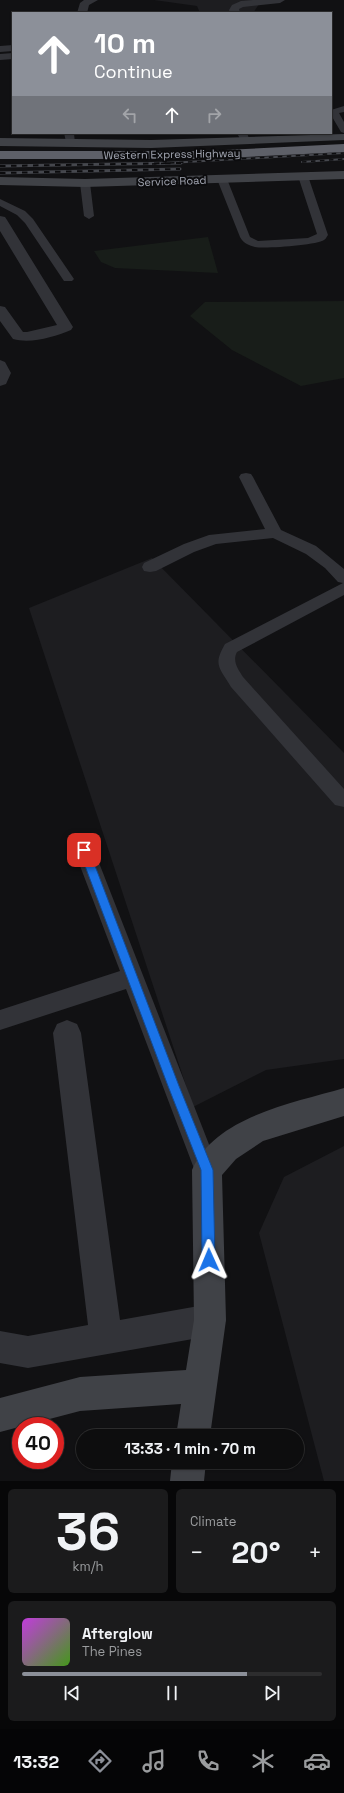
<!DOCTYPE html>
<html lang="en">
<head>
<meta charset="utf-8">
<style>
	:root { --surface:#0d0d0e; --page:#1b1b1c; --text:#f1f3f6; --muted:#9a9c9e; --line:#2d2d2e; --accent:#8c9099 }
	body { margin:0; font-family:"Space Grotesk",sans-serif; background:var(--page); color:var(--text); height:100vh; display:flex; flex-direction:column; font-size:15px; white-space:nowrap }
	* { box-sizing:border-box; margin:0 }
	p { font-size:13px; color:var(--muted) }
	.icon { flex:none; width:22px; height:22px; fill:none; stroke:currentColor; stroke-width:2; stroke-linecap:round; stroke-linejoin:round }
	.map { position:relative; height:1481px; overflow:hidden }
	.panel { display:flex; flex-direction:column; gap:8px; padding:8px; background:#070708; flex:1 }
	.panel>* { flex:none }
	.top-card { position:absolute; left:12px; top:12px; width:320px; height:122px; border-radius:0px; box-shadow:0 1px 3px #0004,0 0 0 1px var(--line); background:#8c9099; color:#fff; overflow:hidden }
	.speed { position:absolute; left:12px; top:1417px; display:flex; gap:8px; font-size:20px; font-weight:700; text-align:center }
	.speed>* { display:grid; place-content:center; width:52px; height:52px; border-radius:50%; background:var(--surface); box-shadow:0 1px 3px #0004,0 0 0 1px var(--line); line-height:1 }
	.speed .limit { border:6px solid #d22; background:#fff; color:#111 }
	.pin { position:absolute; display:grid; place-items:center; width:34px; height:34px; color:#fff; margin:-17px; border-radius:8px; box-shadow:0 2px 6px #0006 }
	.me { position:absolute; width:44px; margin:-22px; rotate:359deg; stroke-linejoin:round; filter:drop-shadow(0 0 3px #0008) }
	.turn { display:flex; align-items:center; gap:14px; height:84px; padding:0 16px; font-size:18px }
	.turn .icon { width:52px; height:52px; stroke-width:2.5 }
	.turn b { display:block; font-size:28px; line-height:34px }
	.lanes { display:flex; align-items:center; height:38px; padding:0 16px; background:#0003; justify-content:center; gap:20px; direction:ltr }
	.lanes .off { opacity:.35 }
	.big { font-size:30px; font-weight:700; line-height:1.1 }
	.panel .tile { flex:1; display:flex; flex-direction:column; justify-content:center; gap:6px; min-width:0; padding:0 14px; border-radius:6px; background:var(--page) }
	.panel .dial { align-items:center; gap:0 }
	.dial b { font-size:52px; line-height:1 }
	.song { display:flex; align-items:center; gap:12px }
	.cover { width:48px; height:48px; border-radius:6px; background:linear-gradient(135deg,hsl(290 70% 55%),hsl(100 70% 35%)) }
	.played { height:4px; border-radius:2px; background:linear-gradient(90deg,var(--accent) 75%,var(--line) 75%) }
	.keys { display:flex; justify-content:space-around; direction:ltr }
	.heat { display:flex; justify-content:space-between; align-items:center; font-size:22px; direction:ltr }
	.panel .tiles { flex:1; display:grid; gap:8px; grid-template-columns:1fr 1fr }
	.tile:last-child { grid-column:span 2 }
	.trip { position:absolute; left:76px; top:1429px; width:228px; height:40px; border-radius:20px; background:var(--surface); box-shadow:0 1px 3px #0004,0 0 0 1px var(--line); font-weight:700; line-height:40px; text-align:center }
	.menu { display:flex; height:64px; justify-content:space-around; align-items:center; background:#050506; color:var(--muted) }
	.menu .icon { width:28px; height:28px }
	.menu .on { color:var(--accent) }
	.menu b { font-size:18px; color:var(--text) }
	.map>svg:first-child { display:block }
</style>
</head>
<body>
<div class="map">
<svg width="344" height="1481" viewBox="0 0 344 1481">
	<rect width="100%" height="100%" fill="#111113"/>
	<path fill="#1d1d20" d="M154,0h108l-9,13h-53l-3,-7z
		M152,558l192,195v306l-78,11 -73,37 -164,-499z
		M344,1146v335h-20l-65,-248 25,-56z"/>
	<path fill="#181d19" d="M208,237l10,36 -103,-5 -14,-6 -7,-11z
		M344,301v77l-43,8 -69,-36 -42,-34 15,-14z"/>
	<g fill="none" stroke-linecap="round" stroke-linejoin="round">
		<path fill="#323338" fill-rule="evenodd" d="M13,53v6l-13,1v-6z
			M344,106v6l-5,1 5,9v11l-3,-1 -10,-17v-5z
			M64,133h10l1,11 -2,2h-6z
			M237,133h10l3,8 -2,2h-6z
			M303,173l5,3 20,59c-1,1 -2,4 -4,5 -7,5 -59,9 -69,7 -7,-2 -12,-4 -15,-10l-23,-58 1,-2h8l1,2 23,58 8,4 50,-3 9,-4 -19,-58z
			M85,180l5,3 4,33 -5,3 -5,-3 -4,-33z
			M0,199l25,12 8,8 41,60 -2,2h-8l-39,-58 -8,-8 -17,-9z
			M246,473l5,1 2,3 28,53 35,16 28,23v26l-107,57c-5,9 1,17 6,25l101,112v18l-9,-2 -104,-118c-12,-20 -18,-22 -6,-43l118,-61 -5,-1 -13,-14 -19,-14 -33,-16 -57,6 -22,8 -38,19 -6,1 -6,-1 -2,-4 2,-4 40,-19 25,-9 56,-6 -26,-52 2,-3z
			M84,842l7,2 3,6 125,320 -3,9 -9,3 -9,-3 -72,-190 -126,41v-20l120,-39 -46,-121 3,-6z"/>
		<path fill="#323338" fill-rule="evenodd" d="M84,0h14l-9,5 -2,8h-10l3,-10z
			M253,0h32l-5,3 -37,4 -4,2 1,4h-10l-1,-3 3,-5 9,-4z
			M13,45v6l-13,1v-6z
			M0,216l5,1 2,3 66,107 -2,3c-17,7 -40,14 -58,9l-13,-18v-15l5,1 18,25h4l30,-7 -57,-94z
			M0,360l5,2 6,11 -5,11 -6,2z
			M67,1020l10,4 4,9 39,287 90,-16 11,5 5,11 -5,11 -11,5 -182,32 -28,-5v-32l28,5 60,-11 -35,-292 4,-9z"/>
		<path fill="#404247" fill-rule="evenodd" d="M344,134v6l-193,8 -151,-2v-8l151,2z
			M344,171v8l-259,8 -85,-2v-8l85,2z
			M344,1088v28l-81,25 -27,18 -14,16 4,145 -16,116h-34l5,-32 -101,7 -80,21v-34l80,-21 106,-7 8,-50 -2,-150c23,-54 102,-67 152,-82z
			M172,1462h34l-2,19h-34z"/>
		<path fill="#5e6068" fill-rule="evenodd" d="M344,144v8l-140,7h-204v-8h204z"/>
		<g stroke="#45474d" stroke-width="2">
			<path id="rail-far1" d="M302,162l42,-3
				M152,164l192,-11"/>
		</g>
		<g stroke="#45474d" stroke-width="3">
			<path id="rail" d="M0,166l181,-3
				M0,173l180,-4"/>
		</g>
		<use href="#rail-far1" stroke="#0c0c0e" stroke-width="1.5" stroke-dasharray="4.5" stroke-linecap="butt"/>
		<use href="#rail" stroke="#0c0c0e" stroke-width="2" stroke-dasharray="5.5" stroke-linecap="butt"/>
	</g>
	<path fill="#1a73e8" stroke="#114b97" d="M84,846l4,1 1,3 90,236 34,84 2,90 -2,4 -4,2 -5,-2 -2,-4 -1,-90 -33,-84 -89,-236 2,-3z"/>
	<g text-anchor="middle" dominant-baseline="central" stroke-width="4" stroke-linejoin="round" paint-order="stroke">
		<g font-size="11" fill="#a3a7b3" stroke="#0c0c0e">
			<text transform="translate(172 154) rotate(-1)">Western Express Highway</text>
			<text transform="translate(172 181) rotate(-2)">Service Road</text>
		</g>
	</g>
</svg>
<div class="speed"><div class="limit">40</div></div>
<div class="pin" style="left:84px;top:850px;background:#d93025"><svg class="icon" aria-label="arrive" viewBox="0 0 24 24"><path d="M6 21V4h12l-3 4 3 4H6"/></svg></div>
<svg class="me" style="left:209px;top:1260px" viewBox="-20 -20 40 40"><path d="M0-17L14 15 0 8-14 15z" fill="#1a73e8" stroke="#fff" stroke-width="4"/></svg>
<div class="trip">13:33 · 1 min · 70 m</div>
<div class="top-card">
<div class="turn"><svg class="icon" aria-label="ahead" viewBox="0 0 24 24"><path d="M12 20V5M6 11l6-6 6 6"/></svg><div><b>10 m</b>Continue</div></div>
<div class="lanes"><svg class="icon off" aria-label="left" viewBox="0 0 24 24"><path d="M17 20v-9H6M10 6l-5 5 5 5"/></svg><svg class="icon" aria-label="ahead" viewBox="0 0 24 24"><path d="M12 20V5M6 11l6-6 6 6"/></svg><svg class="icon off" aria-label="right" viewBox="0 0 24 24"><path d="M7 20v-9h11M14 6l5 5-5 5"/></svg></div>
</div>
</div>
<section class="panel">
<div class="tiles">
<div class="tile dial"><b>36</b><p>km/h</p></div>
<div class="tile"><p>Climate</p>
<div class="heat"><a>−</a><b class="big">20°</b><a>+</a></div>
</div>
<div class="tile">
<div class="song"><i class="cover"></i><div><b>Afterglow</b><p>The Pines</p></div></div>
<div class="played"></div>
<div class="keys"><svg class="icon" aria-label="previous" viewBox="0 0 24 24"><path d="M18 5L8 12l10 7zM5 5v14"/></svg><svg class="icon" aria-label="pause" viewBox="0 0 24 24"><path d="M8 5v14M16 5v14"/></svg><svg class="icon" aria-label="next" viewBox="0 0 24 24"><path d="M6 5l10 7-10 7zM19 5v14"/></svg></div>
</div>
</div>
</section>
<nav class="menu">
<b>13:32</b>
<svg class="icon on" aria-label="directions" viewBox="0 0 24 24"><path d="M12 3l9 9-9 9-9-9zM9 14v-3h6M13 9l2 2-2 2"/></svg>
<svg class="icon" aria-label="music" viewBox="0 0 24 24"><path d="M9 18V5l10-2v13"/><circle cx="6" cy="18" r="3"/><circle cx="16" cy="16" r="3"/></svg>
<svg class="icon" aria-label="phone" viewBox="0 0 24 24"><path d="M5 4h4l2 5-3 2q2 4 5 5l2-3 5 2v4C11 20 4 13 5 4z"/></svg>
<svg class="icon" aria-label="climate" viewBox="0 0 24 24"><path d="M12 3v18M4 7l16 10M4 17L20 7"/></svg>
<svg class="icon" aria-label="car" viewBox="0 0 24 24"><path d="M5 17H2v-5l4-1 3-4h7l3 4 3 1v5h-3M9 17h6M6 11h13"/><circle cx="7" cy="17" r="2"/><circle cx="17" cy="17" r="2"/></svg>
</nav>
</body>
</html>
